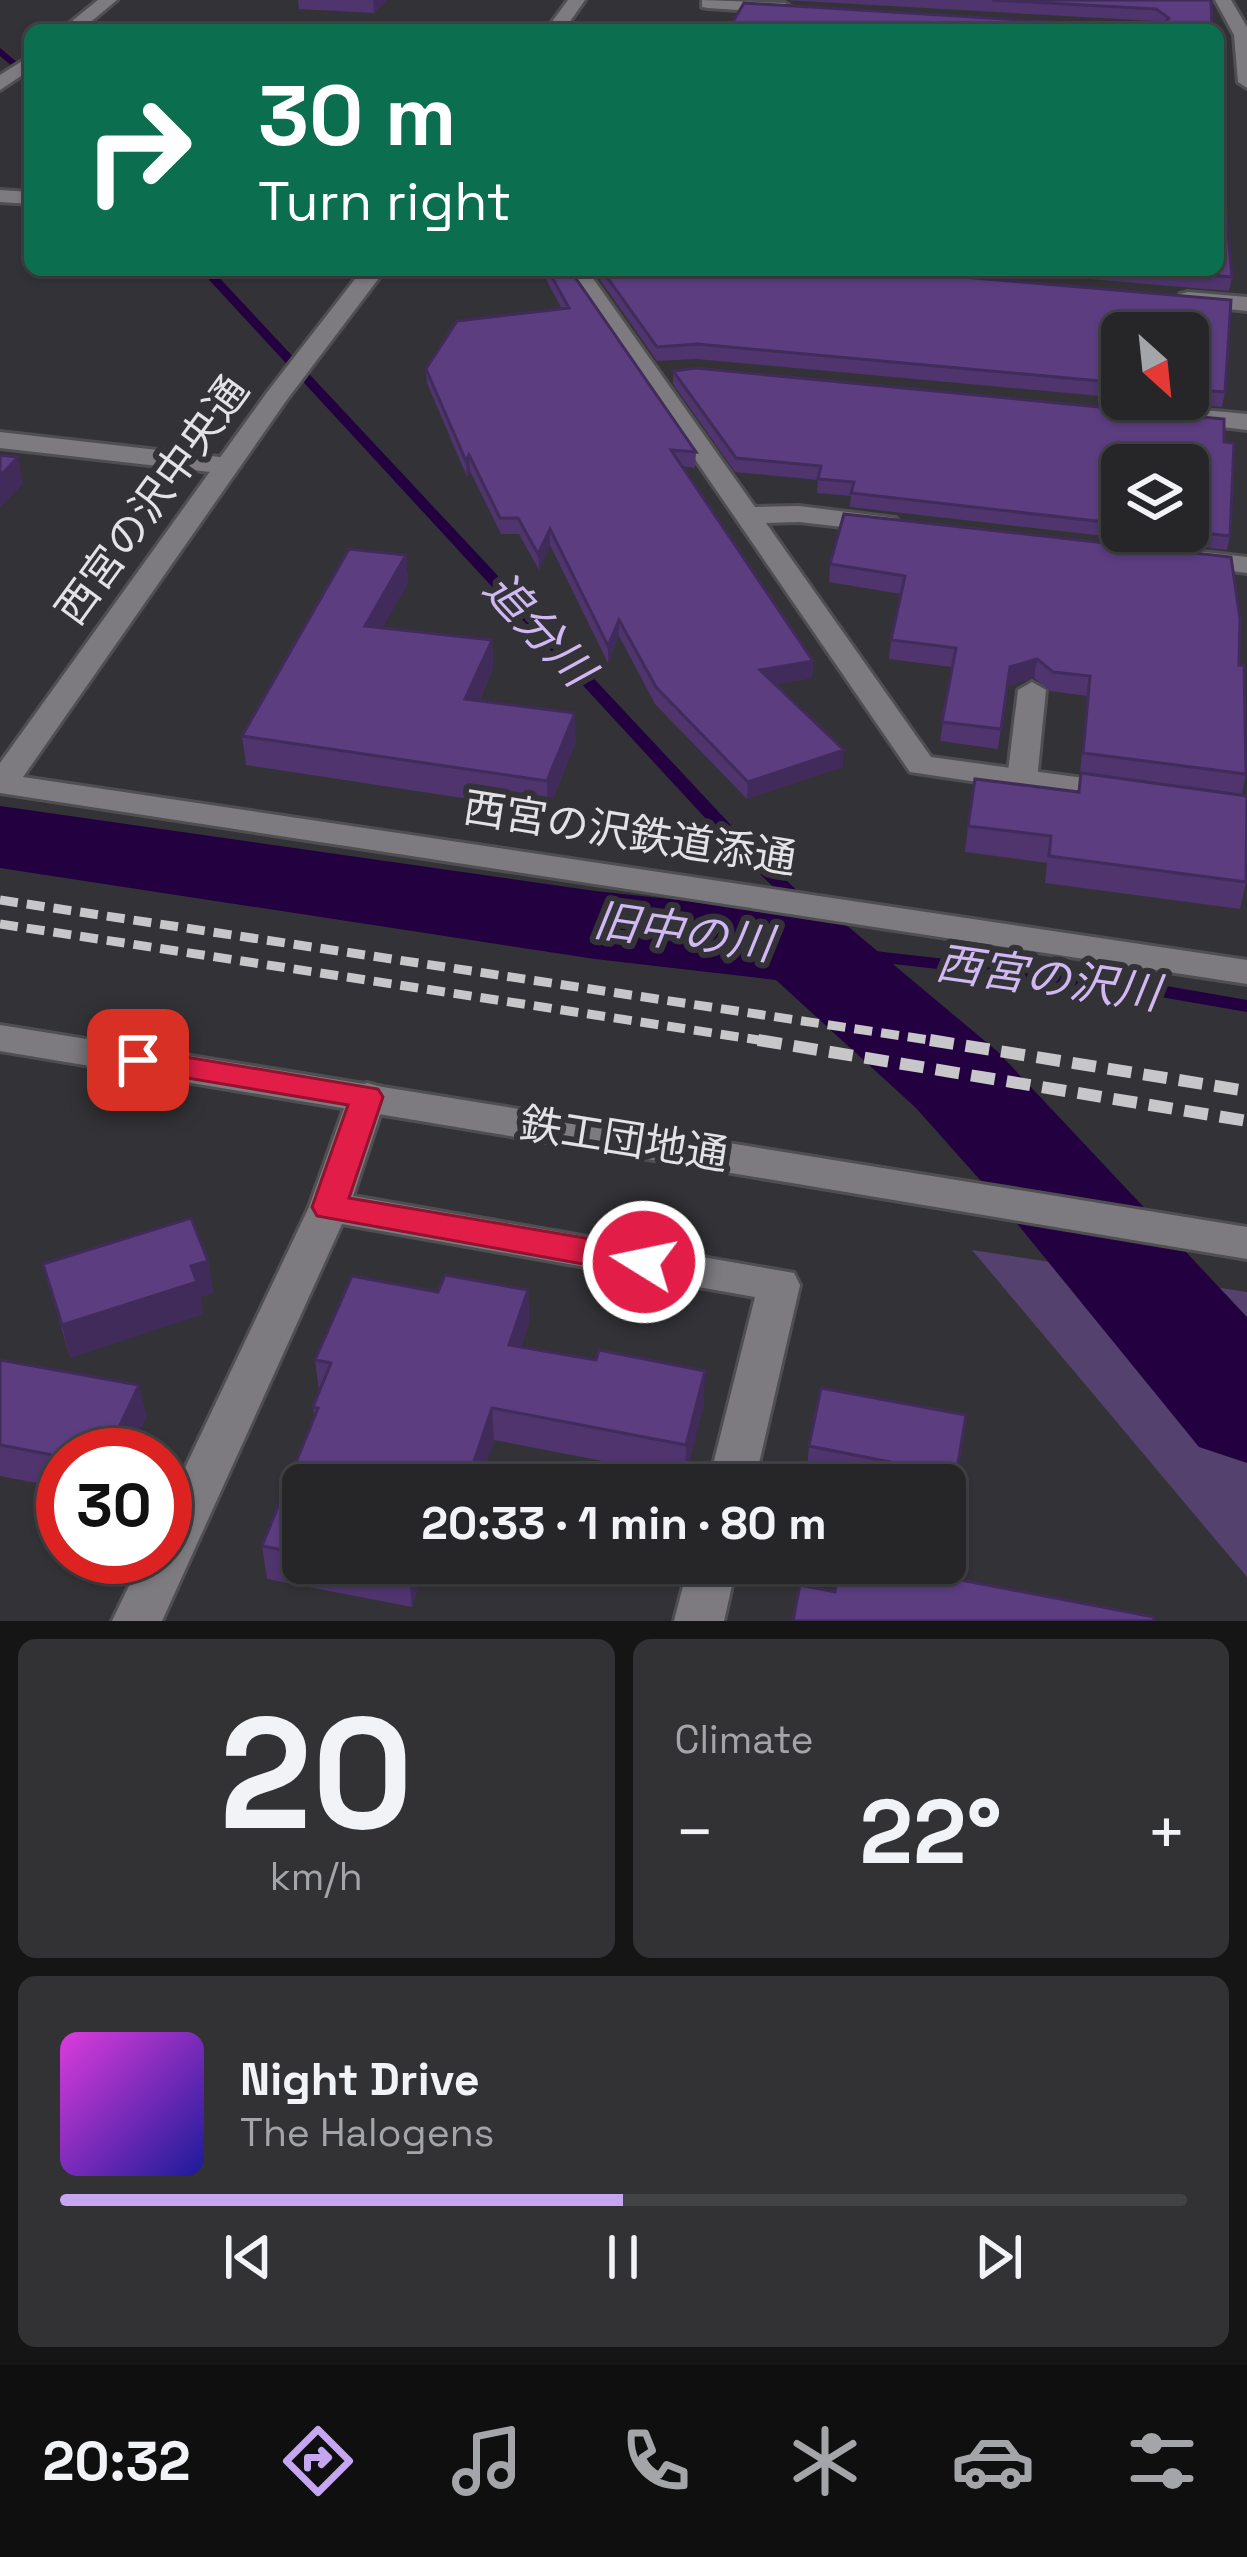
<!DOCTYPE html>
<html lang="en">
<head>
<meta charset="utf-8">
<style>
	:root { --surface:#262628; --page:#323234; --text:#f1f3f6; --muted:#a4a5a8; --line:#424345; --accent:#c5a6f0 }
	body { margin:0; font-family:"Space Grotesk","Noto Sans JP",sans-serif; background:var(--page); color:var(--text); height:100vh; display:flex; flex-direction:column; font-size:45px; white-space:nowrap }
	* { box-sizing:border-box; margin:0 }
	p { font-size:39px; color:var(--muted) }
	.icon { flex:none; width:66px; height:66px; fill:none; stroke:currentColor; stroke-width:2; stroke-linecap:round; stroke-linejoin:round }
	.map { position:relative; height:1621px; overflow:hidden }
	.sheet { display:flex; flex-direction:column; gap:18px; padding:18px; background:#151516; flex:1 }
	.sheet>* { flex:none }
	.guide { position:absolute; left:24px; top:24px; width:1200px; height:252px; border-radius:18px; box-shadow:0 3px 9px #0004,0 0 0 3px var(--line); background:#0b6e4f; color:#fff; overflow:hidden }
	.needle { width:78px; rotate:153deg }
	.buttons { position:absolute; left:1101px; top:312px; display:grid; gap:24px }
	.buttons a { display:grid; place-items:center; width:108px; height:108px; border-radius:18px; background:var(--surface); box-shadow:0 3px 9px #0004,0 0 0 3px var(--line); font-size:60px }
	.speed { position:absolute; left:36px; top:1428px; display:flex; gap:24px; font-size:60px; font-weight:700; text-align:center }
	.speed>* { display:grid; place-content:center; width:156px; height:156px; border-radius:50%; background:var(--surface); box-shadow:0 3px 9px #0004,0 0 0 3px var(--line); line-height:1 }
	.speed .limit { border:18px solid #d22; background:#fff; color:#111 }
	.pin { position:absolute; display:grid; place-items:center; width:102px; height:102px; color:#fff; margin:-51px; border-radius:24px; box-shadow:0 6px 18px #0006 }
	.me { position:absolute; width:132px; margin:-66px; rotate:280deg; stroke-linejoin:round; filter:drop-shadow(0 0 9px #0008) }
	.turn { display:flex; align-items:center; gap:42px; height:252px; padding:0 36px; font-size:54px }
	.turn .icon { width:156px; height:156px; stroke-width:2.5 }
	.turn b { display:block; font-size:84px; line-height:102px }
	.big { font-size:90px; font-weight:600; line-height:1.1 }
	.sheet .widget { flex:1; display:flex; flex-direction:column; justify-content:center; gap:18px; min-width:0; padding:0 42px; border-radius:18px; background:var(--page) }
	.sheet .dial { align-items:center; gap:0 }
	.dial b { font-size:156px; line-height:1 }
	.song { display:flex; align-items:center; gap:36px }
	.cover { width:144px; height:144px; border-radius:18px; background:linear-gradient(135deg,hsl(300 70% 55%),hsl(240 70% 35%)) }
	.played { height:12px; border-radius:6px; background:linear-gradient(90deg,var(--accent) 50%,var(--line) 50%) }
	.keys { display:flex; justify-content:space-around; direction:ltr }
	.heat { display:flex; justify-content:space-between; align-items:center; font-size:66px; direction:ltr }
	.sheet .tiles { flex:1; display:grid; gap:18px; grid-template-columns:1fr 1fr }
	.widget:last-child { grid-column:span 2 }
	.trip { position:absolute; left:282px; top:1464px; width:684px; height:120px; border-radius:18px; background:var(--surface); box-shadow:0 3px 9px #0004,0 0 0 3px var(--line); font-weight:600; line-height:120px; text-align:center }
	.tabs { display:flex; height:192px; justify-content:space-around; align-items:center; background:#0f0f10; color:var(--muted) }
	.tabs .icon { width:84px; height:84px }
	.tabs .selected { color:var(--accent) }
	.tabs b { font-size:54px; color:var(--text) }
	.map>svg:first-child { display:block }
</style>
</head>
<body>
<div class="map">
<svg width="1247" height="1621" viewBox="0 0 1247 1621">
	<rect width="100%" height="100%" fill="#333236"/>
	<path fill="#54416d" d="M972,1250l275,42v285z"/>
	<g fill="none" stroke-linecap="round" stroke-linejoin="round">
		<path fill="#230040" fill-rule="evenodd" d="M0,48l30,25v8l-30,-25z
			M200,270h12l531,568 114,111 275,31 115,20v12l-115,-20 -331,-39 -3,-4 3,-4 33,1 -103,-100z"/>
		<path fill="#230040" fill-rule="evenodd" d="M0,806l595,85 212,23 38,10 153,128 249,265v146l-48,-16 -202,-248 -81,-91 -140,-128 -181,-21 -595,-91z"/>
		<g stroke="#4f4e51" stroke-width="6">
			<path id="service" d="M1032,682l14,8 -9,90 -15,9 -15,-9 11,-90z"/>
		</g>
		<g stroke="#4f4e51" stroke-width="6">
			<path id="minor" d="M98,0h19l-36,30h-20z
				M702,0l83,3 8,5 -8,5 -77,-5 -6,-1z
				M1215,0h16l16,27v61l-9,-6 -4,-47z
				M30,56v14l-30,20v-15z
				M0,190l30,2v12l-30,-2z
				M565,270h22l168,237 44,-1 97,12 4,6 -4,6 -10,2 -87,-10 -33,1 165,234 189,26 12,3 4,7 -4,7 -12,3 -210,-31z
				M1188,292l59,5v14l-67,-7v-10z
				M1181,408l66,6v16l-75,-9 -4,-5z
				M0,432l228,26 13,8 -13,8 -228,-26z
				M1187,550l60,7v16l-70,-9 -4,-6z
				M367,1083l14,4 5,10 -33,99 441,77 6,12 -46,200h-46l47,-188 -413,-73 -180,397h-50l31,-64h22v-47l144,-303 39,-110 5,-10z
				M689,1563h48l-13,58h-50z"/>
		</g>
		<g stroke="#4f4e51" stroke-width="6">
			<path id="tertiary" d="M568,0h17l-21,30h-18z
				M362,270h23l-99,131 -263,376 1224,183v24l-1247,-191v-30l268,-372z
				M0,1025l1247,202v32l-1247,-208z"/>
		</g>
		<use href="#service" fill="#7d7b80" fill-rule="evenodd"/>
		<use href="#minor" fill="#7d7b80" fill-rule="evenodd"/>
		<use href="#tertiary" fill="#7d7b80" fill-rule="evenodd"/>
		<path stroke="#c7c6c9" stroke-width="9" stroke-dasharray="18 9" stroke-linecap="butt" d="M0,900l949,143
			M0,924l778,119"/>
		<path stroke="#c7c6c9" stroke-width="12" stroke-dasharray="24 12" stroke-linecap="butt" d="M758,1040l489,81
			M930,1040l317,51"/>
	</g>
	<path fill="#4f346e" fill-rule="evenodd" d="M298,0h89l-13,13 -75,-4z
		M784,0h427l1,30 -143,-7h89l-4,-2z
		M541,270h29l126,182 -1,16 -13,-2 131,195 -1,17 -37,6 68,83 -96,32 -92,-95 -36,-68 -11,27 -58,-118 -11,25 -20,-36h-18l-31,-63 -3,6 -40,-94 -1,-14 136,-60z
		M593,270h289l349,30 -6,92 -3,15 -88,-8h54v-66h-66v65l-426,-39 -39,2z
		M983,270h235l14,7 -3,14z
		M673,371l551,71 6,94 -3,14 -377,-43 1,-11 -34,-3 1,-13 -83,-8 -62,-88zM1122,465l66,66h-66z
		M844,514l395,151 7,109 -4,20 -162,-22 8,-76 -38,-5 -16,-13 -27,8 -9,63 -58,-8 12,-74 -63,-8 2,-19 10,-46 -72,-12 1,-18z
		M406,555l2,28 -26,45 110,12 1,29 -14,32 97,41 -28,69 -302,-46 -4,-29z
		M1081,773l165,109 -6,27 -195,-26 2,-20 -82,-11 3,-26 110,-34z
		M208,1261l5,32 -13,4 3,17 -133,44 -27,-94z
		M528,1290l1,32 -8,25 183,57 -19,73 -191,-37 -15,45h-176v78h139l-5,15 -15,-3 -10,32 -145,-28 -5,-33 52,-129 -1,-10 6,-16 -4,-31z
		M0,1360l139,25 7,32 -18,38h-65v33l-63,-12z
		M966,1415l-14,93 -7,-2v-21h-108l-31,-6 3,-33z"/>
	<path fill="#402b5a" d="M373,0h14l-13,13z
		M469,455l1,16 -3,6 -1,-16z
		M18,457l5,27 -23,24v-32z
		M550,529v16l-11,25 -1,-16z
		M406,555l2,28 -40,72 -3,-29z
		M619,620v16l-11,27v-17z
		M492,640l1,29 -27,59 -1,-29z
		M1037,659l-3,19 -27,8 -9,63 12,-82z
		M813,661l-1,17 -53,9 1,-17z
		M575,713l1,29 -28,69 -1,-30z
		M844,750l-1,17 -96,32 1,-17z
		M208,1261l5,32 -13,4 3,17 -133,44 -8,-33 129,-59z
		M528,1290l1,32 -18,55 -2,-32z
		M705,1371l-1,33 -19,73 1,-32z
		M139,1385l7,32 -18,38h-22z
		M492,1408l2,32 -15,45h-8l-1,-12z
		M413,1563h8l1,12 -10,32 -3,-32z
		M435,1563h7l-5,15z"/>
	<path fill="#5c3d80" stroke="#402b5a" stroke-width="3" d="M992,0h219l1,30h-484l16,-27 325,20h96l4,-5 -13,-9z
		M1218,122l14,155 -82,-7h68z
		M548,270h22l126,182 -25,-2 142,211 -53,9 84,80 -96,32 -92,-95 -37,-67 -11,26 -58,-117 -12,25 -20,-36h-18l-31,-63 -3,6 -40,-92 31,-48 112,-13z
		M602,270h280l349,30 -6,92 -37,-3v-56h-66v50l-425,-39 -40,3z
		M696,368l528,51v23l10,1 -4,93 -45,-5h3v-66h-66v59l-271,-31 3,-11 -36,-3 3,-13 -85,-8 -63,-87z
		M0,455l18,2 -18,19z
		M844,514l387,43 9,62 -1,46h5l2,109 -163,-21 7,-77 -37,-4 -16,-13 -27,8 -9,62 -59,-7 14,-74 -65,-8 14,-64 -75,-12z
		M349,549l57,6 -41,71 127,14 -27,59 110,14 -28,68 -305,-45z
		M1081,773l166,23 -1,86 -197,-26 2,-20 -83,-10 7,-47 104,13z
		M191,1218l17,43 -17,5 6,16 -135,43 -19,-61z
		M445,1275l83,15 -19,55 87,15 3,-10 106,21 -19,74 -194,-37 -22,65 -12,-2 -4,14h-151v69l-41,-8 56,-138 -5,-1 18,-44 -16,-3 37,-84 86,16z
		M0,1360l139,25 -33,70h-43v2l-63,-12z
		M821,1388l145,27 -10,60 -147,-29z
		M349,1563h64l-4,12z
		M917,1563h27l19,4 -2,13 193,37 -1,4h-360l7,-36 35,7 4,-23 75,14z"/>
	<path fill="#e11d48" stroke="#92132f" stroke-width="3" d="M138,1049l240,40 5,8 -34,101 295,50 12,4 5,10 -5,9 -12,4 -327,-59 -5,-9 36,-102 -221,-37 -5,-8 5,-7z"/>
	<g text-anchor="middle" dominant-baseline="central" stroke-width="12" stroke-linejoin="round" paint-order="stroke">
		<g font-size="42" fill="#e3e2e5" stroke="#333236">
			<text transform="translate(152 500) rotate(-54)">西宮の沢中央通</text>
			<text transform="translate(630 833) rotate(9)">西宮の沢鉄道添通</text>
			<text transform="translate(624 1139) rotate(9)">鉄工団地通</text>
		</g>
		<g font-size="45" font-style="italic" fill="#d0b8f3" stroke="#333236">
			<text transform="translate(539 629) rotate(47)">追分川</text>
			<text transform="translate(683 932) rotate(8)">旧中の川</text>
			<text transform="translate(1048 978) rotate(8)">西宮の沢川</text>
		</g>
	</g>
</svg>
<div class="buttons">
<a><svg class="needle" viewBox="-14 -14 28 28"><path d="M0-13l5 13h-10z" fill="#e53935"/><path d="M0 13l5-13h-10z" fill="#a4a5a8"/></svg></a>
<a><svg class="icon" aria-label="layers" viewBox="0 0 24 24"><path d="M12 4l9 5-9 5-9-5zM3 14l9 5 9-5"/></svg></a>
</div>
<div class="speed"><div class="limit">30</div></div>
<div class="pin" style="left:138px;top:1060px;background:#d93025"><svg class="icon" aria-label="arrive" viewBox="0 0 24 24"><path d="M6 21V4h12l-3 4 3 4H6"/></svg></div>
<svg class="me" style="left:644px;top:1262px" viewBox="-20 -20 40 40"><circle r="17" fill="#e11d48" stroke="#fff" stroke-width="3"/><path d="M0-11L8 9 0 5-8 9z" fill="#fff"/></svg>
<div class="trip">20:33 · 1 min · 80 m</div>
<div class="guide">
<div class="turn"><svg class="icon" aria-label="right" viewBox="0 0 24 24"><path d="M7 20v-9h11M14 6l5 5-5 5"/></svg><div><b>30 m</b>Turn right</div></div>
</div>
</div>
<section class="sheet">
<div class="tiles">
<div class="widget dial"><b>20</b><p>km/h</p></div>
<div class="widget"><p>Climate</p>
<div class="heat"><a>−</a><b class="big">22°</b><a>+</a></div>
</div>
<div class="widget">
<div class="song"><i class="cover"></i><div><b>Night Drive</b><p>The Halogens</p></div></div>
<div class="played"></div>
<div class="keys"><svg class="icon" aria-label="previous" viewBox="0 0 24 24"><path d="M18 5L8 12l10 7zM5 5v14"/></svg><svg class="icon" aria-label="pause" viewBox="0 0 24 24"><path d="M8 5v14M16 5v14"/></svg><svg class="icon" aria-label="next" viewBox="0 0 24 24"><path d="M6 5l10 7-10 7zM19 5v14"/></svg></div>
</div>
</div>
</section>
<nav class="tabs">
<b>20:32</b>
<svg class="icon selected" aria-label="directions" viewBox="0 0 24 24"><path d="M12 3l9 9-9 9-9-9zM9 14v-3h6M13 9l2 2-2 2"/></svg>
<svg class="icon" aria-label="music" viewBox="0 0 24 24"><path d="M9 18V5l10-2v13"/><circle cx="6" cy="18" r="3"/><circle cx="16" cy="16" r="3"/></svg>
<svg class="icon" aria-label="phone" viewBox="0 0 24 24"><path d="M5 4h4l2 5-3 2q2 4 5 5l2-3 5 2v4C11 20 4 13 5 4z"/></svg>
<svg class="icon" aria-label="climate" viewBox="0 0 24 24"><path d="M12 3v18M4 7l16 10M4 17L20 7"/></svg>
<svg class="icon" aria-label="car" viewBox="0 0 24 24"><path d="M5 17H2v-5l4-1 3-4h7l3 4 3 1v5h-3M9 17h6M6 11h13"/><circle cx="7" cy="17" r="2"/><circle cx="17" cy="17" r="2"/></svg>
<svg class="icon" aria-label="filters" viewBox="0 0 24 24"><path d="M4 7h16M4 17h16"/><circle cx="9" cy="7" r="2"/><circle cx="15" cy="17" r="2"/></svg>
</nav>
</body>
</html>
